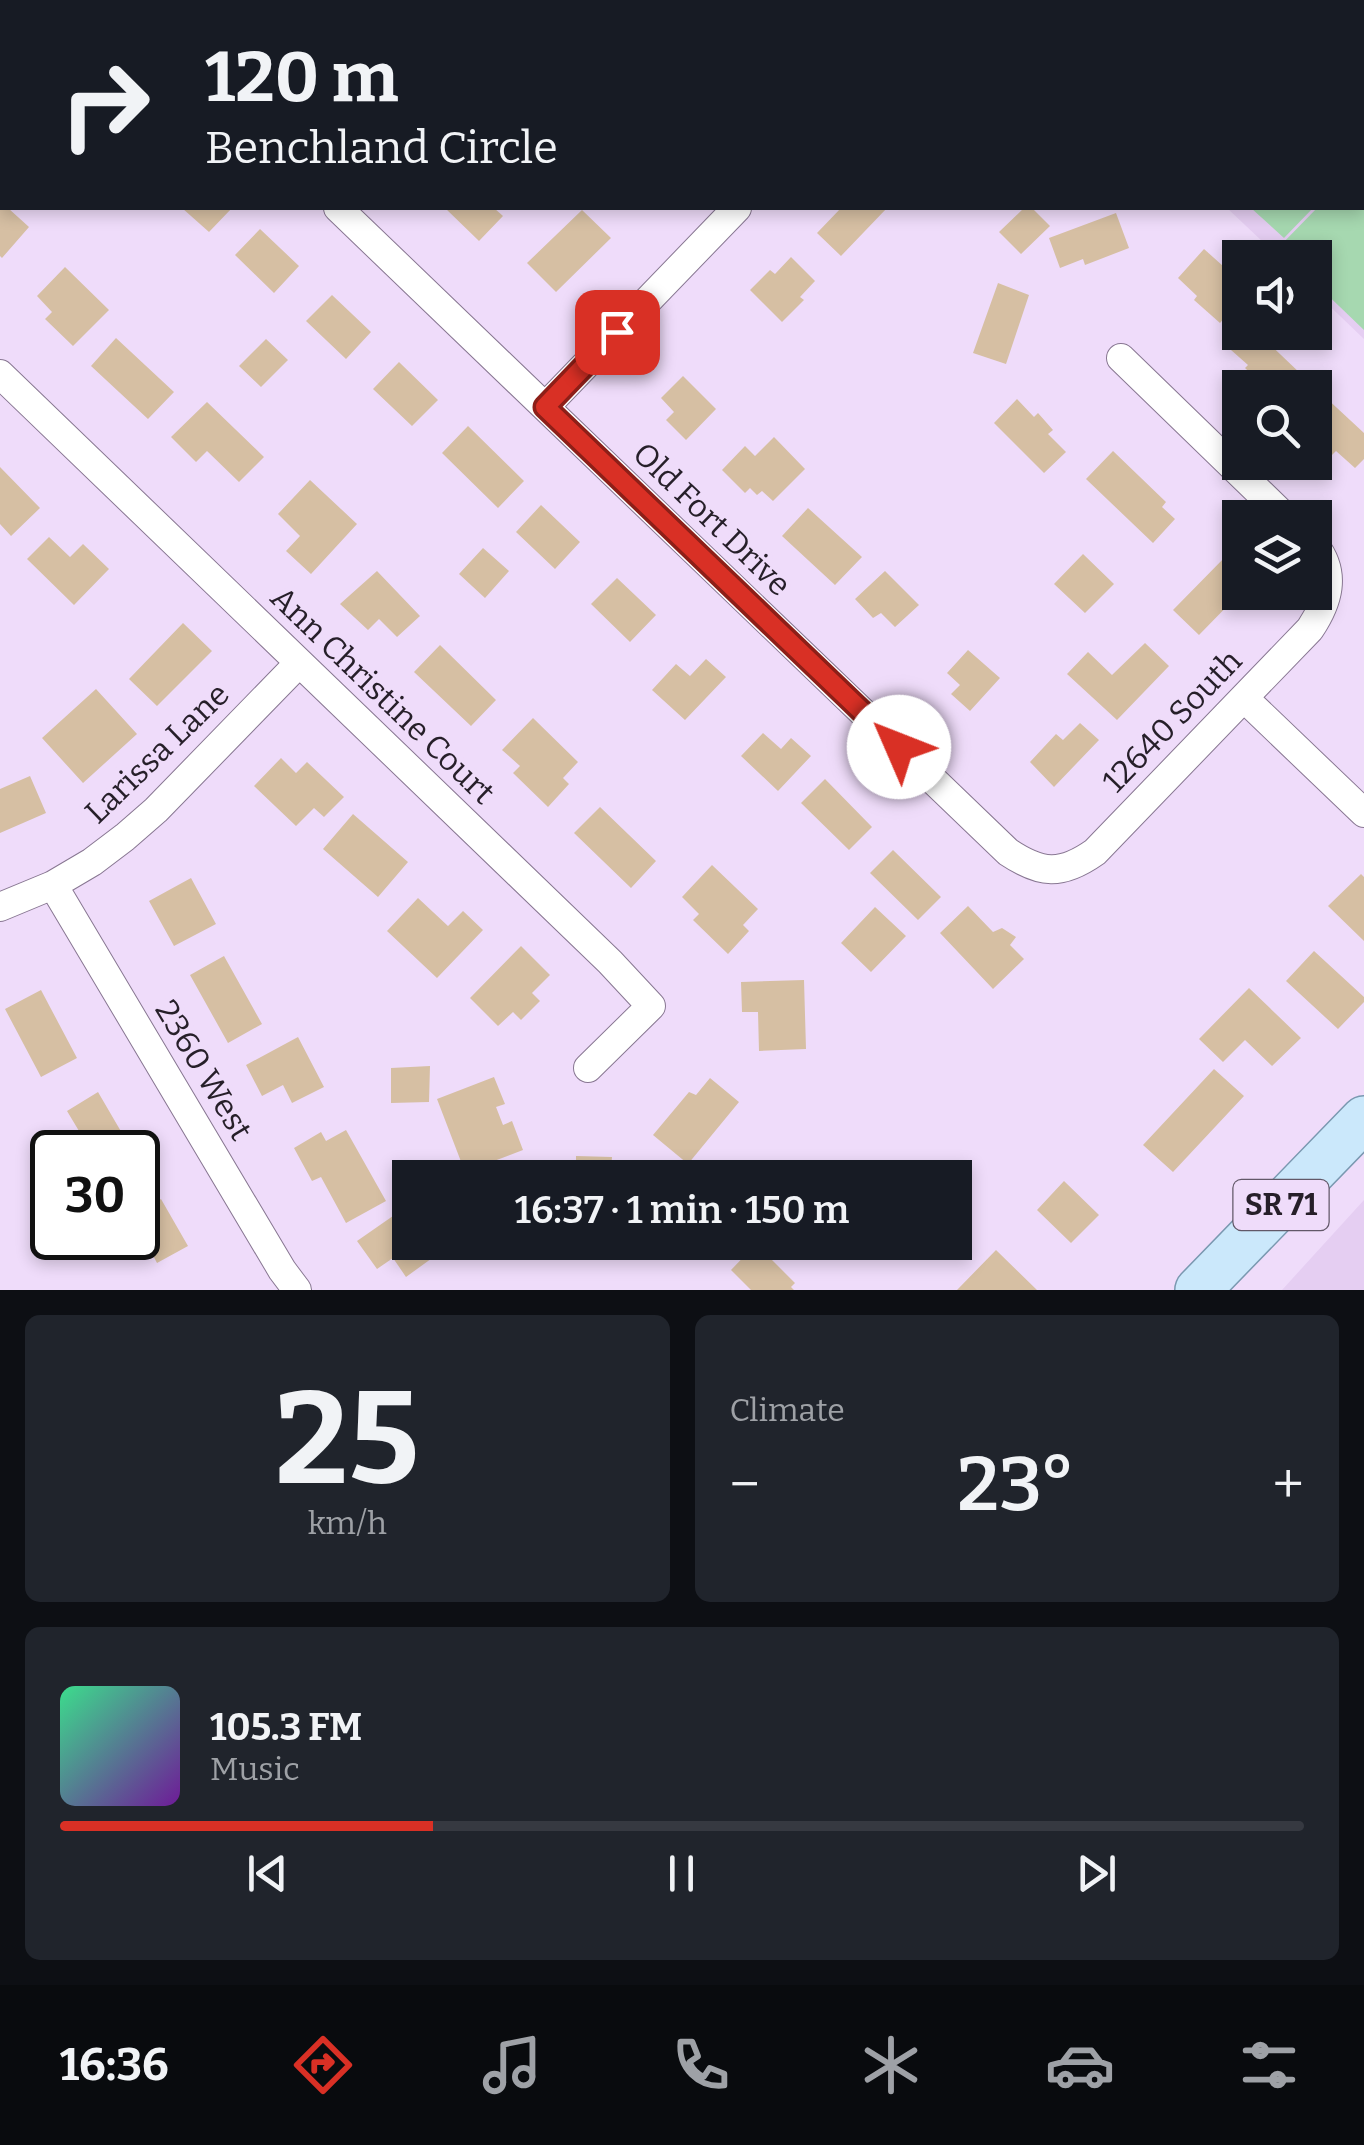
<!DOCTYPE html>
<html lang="en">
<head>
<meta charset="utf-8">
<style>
	:root { --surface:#171b24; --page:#20242c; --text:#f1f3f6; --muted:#9ea1a6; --line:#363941; --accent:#d93025 }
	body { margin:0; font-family:Bitter,serif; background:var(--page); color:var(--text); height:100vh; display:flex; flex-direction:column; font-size:38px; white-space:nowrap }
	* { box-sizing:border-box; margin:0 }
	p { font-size:32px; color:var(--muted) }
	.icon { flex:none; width:55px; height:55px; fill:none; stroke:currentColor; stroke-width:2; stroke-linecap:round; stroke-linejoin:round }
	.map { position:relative; height:1290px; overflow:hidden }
	.side { display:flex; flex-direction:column; gap:25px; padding:25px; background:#0d0f14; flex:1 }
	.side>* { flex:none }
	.guide { position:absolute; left:0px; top:0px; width:1365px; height:210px; box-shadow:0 5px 15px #0003; background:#171b24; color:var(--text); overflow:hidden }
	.controls { position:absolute; left:1222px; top:240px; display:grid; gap:20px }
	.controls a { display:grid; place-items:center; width:110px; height:110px; border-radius:0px; background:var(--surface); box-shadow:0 5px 15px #0003; font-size:50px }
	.speed { position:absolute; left:30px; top:1130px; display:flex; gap:20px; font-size:50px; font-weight:700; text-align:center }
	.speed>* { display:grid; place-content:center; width:130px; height:130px; border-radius:50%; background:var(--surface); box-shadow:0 5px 15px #0003; line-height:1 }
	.speed .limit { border:5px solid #111; border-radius:15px; background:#fff; color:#111 }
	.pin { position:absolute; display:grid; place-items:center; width:85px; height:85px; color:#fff; margin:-42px; border-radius:20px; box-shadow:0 5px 15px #0006 }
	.me { position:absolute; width:110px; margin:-55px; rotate:314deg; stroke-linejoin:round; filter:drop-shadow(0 0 8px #0008) }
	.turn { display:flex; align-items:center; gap:35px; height:210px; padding:0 40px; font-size:45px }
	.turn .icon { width:130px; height:130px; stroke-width:2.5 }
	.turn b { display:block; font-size:70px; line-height:85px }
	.big { font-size:75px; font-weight:600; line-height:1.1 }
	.side .widget { flex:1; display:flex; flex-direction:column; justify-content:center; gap:15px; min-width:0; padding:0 35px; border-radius:15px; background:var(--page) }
	.side .dial { align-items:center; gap:0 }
	.dial b { font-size:130px; line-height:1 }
	.song { display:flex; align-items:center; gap:30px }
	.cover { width:120px; height:120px; border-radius:15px; background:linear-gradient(135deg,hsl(150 70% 55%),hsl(280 70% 35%)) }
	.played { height:10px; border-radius:5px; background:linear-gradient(90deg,var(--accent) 30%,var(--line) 30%) }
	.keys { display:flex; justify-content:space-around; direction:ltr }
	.heat { display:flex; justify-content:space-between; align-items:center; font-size:55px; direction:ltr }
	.side .tiles { flex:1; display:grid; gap:25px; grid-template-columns:1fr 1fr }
	.widget:last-child { grid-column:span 2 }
	.trip { position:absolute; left:392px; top:1160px; width:580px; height:100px; border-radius:0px; background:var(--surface); box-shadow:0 5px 15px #0003; font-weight:600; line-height:100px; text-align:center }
	.tab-bar { display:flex; height:160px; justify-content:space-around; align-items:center; background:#090b0e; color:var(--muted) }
	.tab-bar .icon { width:70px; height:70px }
	.tab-bar .on { color:var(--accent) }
	.tab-bar b { font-size:45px; color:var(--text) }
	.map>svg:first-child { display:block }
</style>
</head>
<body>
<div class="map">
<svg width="1364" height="1290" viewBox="0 0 1364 1290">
	<rect width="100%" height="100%" fill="#efdcfa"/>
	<path fill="#e5cef2" d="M1010,0h354v339l-49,-47v-34l-36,-1 -52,-49h135v-206h-349z
		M1364,1200v90h-82z"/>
	<path fill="#a6d8b0" d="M1019,0h272v2h-270z
		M1363,116l1,2v212l-49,-47v-25l-28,-1 -9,-9 39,-40h45z
		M1251,208h62l-29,30z"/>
	<path fill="#d6bfa3" d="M0,208h8l21,19 -27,31 -2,-2z
		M182,208h50l-23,24z
		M445,208h49l9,8 -24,25z
		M841,208h46l-46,48 -24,-23z
		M1024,208h8l18,18 -29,28 -22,-22z
		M582,210l29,28 -55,54 -29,-29z
		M1116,213l13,35 -44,17 -2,-6 -23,9 -11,-30z
		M260,229l39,37 -25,27 -39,-38z
		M1204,249l19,17 8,-10 9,8v16l-10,11 10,9 -20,23 -26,-23 3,-4 -19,-18z
		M791,257l24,24 -15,16 4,3 -22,22 -32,-32 20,-20 5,4z
		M65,267l44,43 -36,36 -28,-27 7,-7 -15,-16z
		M998,283l31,12 -23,69 -33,-11z
		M332,295l39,37 -25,27 -40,-38z
		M1247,332h10l45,43 -11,13h-25l-21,-20 3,-3 -17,-15z
		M116,338l58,54 -26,27 -57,-53z
		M266,339l22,21 -27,27 -22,-21z
		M399,362l39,38 -26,26 -39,-37z
		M683,376l33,33 -30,31 -20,-20 8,-8 -13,-14z
		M1323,395l41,38v26l-9,9 -19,-17 -4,4 -17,-16v-36z
		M1017,399l17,18 4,-4 15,17 -5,4 18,18 -22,21 -50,-50z
		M207,402l57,55 -25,25 -32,-31 -11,11 -25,-25z
		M468,426l56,55 -26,27 -56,-55z
		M774,437l31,32 -32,32 -11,-10 -5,4 -7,-7 -5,5 -23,-23 23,-24 10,10z
		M1113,451l53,51 -4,5 13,12 -22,24 -67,-64z
		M0,467l40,41 -29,28 -11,-12z
		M310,480l47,44 -46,50 -25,-23 14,-15 -22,-22z
		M541,505l39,37 -25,27 -39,-37z
		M808,508l54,49 -27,28 -53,-49z
		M49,537l21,20 13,-13 26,25 -35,36 -47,-46z
		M483,548l26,23 -24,27 -26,-24z
		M1083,554l31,30 -29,29 -31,-29z
		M1227,555l13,13v25l-41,42 -26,-25z
		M377,571l43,45 -23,21 -18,-18 -11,11 -28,-26z
		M885,571l34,34 -24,22 -14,-14 -8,5 -18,-19z
		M617,578l39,37 -26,27 -39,-38z
		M183,623l29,28 -55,55 -28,-27z
		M1145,643l24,23 -52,54 -50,-46 21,-22 24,23z
		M440,645l56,55 -25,26 -57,-54z
		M968,650l32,28 -30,33 -19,-17 9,-9 -13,-12z
		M706,659l20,18 -41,43 -33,-30 24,-26 14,12z
		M96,689l41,45 -54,49 -41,-45z
		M533,718l45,44 -15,16 6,6 -21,23 -35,-34 7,-7 -18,-16z
		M1080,723l19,17 -45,47 -24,-25 26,-28 7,6z
		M763,733l18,16 10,-11 20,18 -33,35 -37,-35z
		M281,758l15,15 11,-11 37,35 -20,20 -10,-9 -18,18 -42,-40z
		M30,776l16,37 -46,20v-44z
		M825,779l47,48 -23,23 -48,-47z
		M600,807l56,54 -25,27 -57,-55z
		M353,814l55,48 -30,35 -55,-48z
		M893,850l48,47 -23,23 -48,-47z
		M712,865l46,44 -15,16 6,6 -21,23 -35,-34 6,-6 -17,-17z
		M1361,874l3,3v64l-36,-35z
		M191,878l25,46 -42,22 -25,-45z
		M418,898l30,28 15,-15 20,19 -46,48 -50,-47z
		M968,906l25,26 9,-4 14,9 -6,8 14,14 -31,30 -53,-56z
		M875,907l31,29 -35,36 -30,-29z
		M521,946l29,29 -18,18 8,8 -19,19 -8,-8 -15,14 -28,-28z
		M1314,951l50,46v5l-26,27 -52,-48z
		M224,956l38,68 -34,19 -38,-68z
		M804,980l2,69 -47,2 -1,-39h-16l-1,-30z
		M1249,988l52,50 -29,28 -27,-26 -22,22 -24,-23z
		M41,990l36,68 -36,19 -36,-68z
		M298,1037l26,50 -32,16 -9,-18 -21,11 -16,-31z
		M430,1066l-1,36 -38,1v-35z
		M1214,1069l30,27 -71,76 -30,-27z
		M494,1077l11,27 -9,3 7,18 9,-4 11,29 -58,22 -28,-73z
		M710,1078l29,24 -51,62 -35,-29 36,-43 7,3z
		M98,1092l35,60h-66l-3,-5 18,-11 -15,-25z
		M346,1130l40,71 -40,22 -25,-46 -9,4 -18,-33 27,-16 5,9z
		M576,1156l36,1 -1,12h20v9h-83v-11l28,1z
		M1064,1181l35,34 -28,28 -34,-33z
		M161,1199l27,47 -31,17 -10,-19 -22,13 -11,-19h24v-26z
		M403,1209l7,10v23h16l9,14 -29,21 -13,-19 -16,11 -20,-28z
		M756,1244l39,39 -4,4 3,3h-43l-20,-20z
		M996,1250l41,40h-80z"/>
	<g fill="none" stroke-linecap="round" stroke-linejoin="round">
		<g stroke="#887792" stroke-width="30">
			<path id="minor" d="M115,0l4,2
				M409,2l3,-2
				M338,208l670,644c33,22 53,24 87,0l215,-223c18,-27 27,-55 5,-83
				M1121,358l165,160
				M0,374l610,588 41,44 -63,62
				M545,407l192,-199
				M1244,698l120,115
				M53,885l229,385 15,20
				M0,907l53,-22 39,-23 33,-25 31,-27 143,-147"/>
		</g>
		<g stroke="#7a98b0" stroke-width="48">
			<path id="primary" d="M1198,1290l166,-171"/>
		</g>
		<use href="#minor" stroke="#fff" stroke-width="28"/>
		<use href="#primary" stroke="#cbe8fb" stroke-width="45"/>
	</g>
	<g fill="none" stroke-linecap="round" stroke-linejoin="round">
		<g stroke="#8d1f18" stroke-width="25">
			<path id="route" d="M617,332l-72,75 354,340"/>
		</g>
		<use href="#route" stroke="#d93025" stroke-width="18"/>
	</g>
	<g text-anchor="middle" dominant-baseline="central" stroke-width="10" stroke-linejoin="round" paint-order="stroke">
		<rect fill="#efdcfa" stroke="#625868" stroke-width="2.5" x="1233.5" y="1180" width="95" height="50" rx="8"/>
		<g font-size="30" font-weight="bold" fill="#261f29">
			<text x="1281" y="1205">SR 71</text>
		</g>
		<g font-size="32" fill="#261f29" stroke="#efdcfa">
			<text transform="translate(712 519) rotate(44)">Old Fort Drive</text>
			<text transform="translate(383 695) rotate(44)">Ann Christine Court</text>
			<text transform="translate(1172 721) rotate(-46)">12640 South</text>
			<text transform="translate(157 753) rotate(-44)">Larissa Lane</text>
			<text transform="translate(204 1070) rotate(59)">2360 West</text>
		</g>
	</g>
</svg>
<div class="controls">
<a><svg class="icon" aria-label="sound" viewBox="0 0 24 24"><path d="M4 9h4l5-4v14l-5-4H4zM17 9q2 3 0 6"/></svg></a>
<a><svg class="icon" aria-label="search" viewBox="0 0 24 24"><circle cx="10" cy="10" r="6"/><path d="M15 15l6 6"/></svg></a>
<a><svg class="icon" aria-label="layers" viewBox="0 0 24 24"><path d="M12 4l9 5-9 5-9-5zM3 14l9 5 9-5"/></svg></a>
</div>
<div class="speed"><div class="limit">30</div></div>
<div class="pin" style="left:617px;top:332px;background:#d93025"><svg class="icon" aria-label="arrive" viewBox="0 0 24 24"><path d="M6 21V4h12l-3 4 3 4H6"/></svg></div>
<svg class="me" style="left:899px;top:747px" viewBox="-20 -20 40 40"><circle r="19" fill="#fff"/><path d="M0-13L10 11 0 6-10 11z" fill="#d93025"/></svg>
<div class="trip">16:37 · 1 min · 150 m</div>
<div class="guide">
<div class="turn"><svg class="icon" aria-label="right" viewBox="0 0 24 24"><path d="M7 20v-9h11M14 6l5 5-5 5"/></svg><div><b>120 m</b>Benchland Circle</div></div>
</div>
</div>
<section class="side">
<div class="tiles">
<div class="widget dial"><b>25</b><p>km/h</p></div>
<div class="widget"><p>Climate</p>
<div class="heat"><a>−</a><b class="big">23°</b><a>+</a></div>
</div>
<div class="widget">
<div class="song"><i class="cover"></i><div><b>105.3 FM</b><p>Music</p></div></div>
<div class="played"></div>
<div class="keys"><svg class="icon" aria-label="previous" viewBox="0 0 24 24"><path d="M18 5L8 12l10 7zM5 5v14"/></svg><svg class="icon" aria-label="pause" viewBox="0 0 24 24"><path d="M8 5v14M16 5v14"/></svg><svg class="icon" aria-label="next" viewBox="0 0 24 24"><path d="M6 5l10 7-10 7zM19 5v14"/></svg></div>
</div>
</div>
</section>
<nav class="tab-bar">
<b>16:36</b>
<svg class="icon on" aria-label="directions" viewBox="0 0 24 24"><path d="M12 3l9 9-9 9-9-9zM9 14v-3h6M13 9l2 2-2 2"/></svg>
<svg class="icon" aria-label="music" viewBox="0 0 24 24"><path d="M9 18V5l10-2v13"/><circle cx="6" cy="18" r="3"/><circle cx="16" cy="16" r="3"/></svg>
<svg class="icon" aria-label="phone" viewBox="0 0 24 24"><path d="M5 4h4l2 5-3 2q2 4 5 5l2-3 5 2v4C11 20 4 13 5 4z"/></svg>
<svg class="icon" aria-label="climate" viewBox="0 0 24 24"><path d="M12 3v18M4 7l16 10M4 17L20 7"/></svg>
<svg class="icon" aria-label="car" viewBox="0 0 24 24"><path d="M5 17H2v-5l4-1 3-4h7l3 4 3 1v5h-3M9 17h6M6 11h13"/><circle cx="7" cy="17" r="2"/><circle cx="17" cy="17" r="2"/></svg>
<svg class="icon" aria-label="filters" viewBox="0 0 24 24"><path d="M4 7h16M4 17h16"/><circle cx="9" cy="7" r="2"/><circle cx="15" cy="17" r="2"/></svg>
</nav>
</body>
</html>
